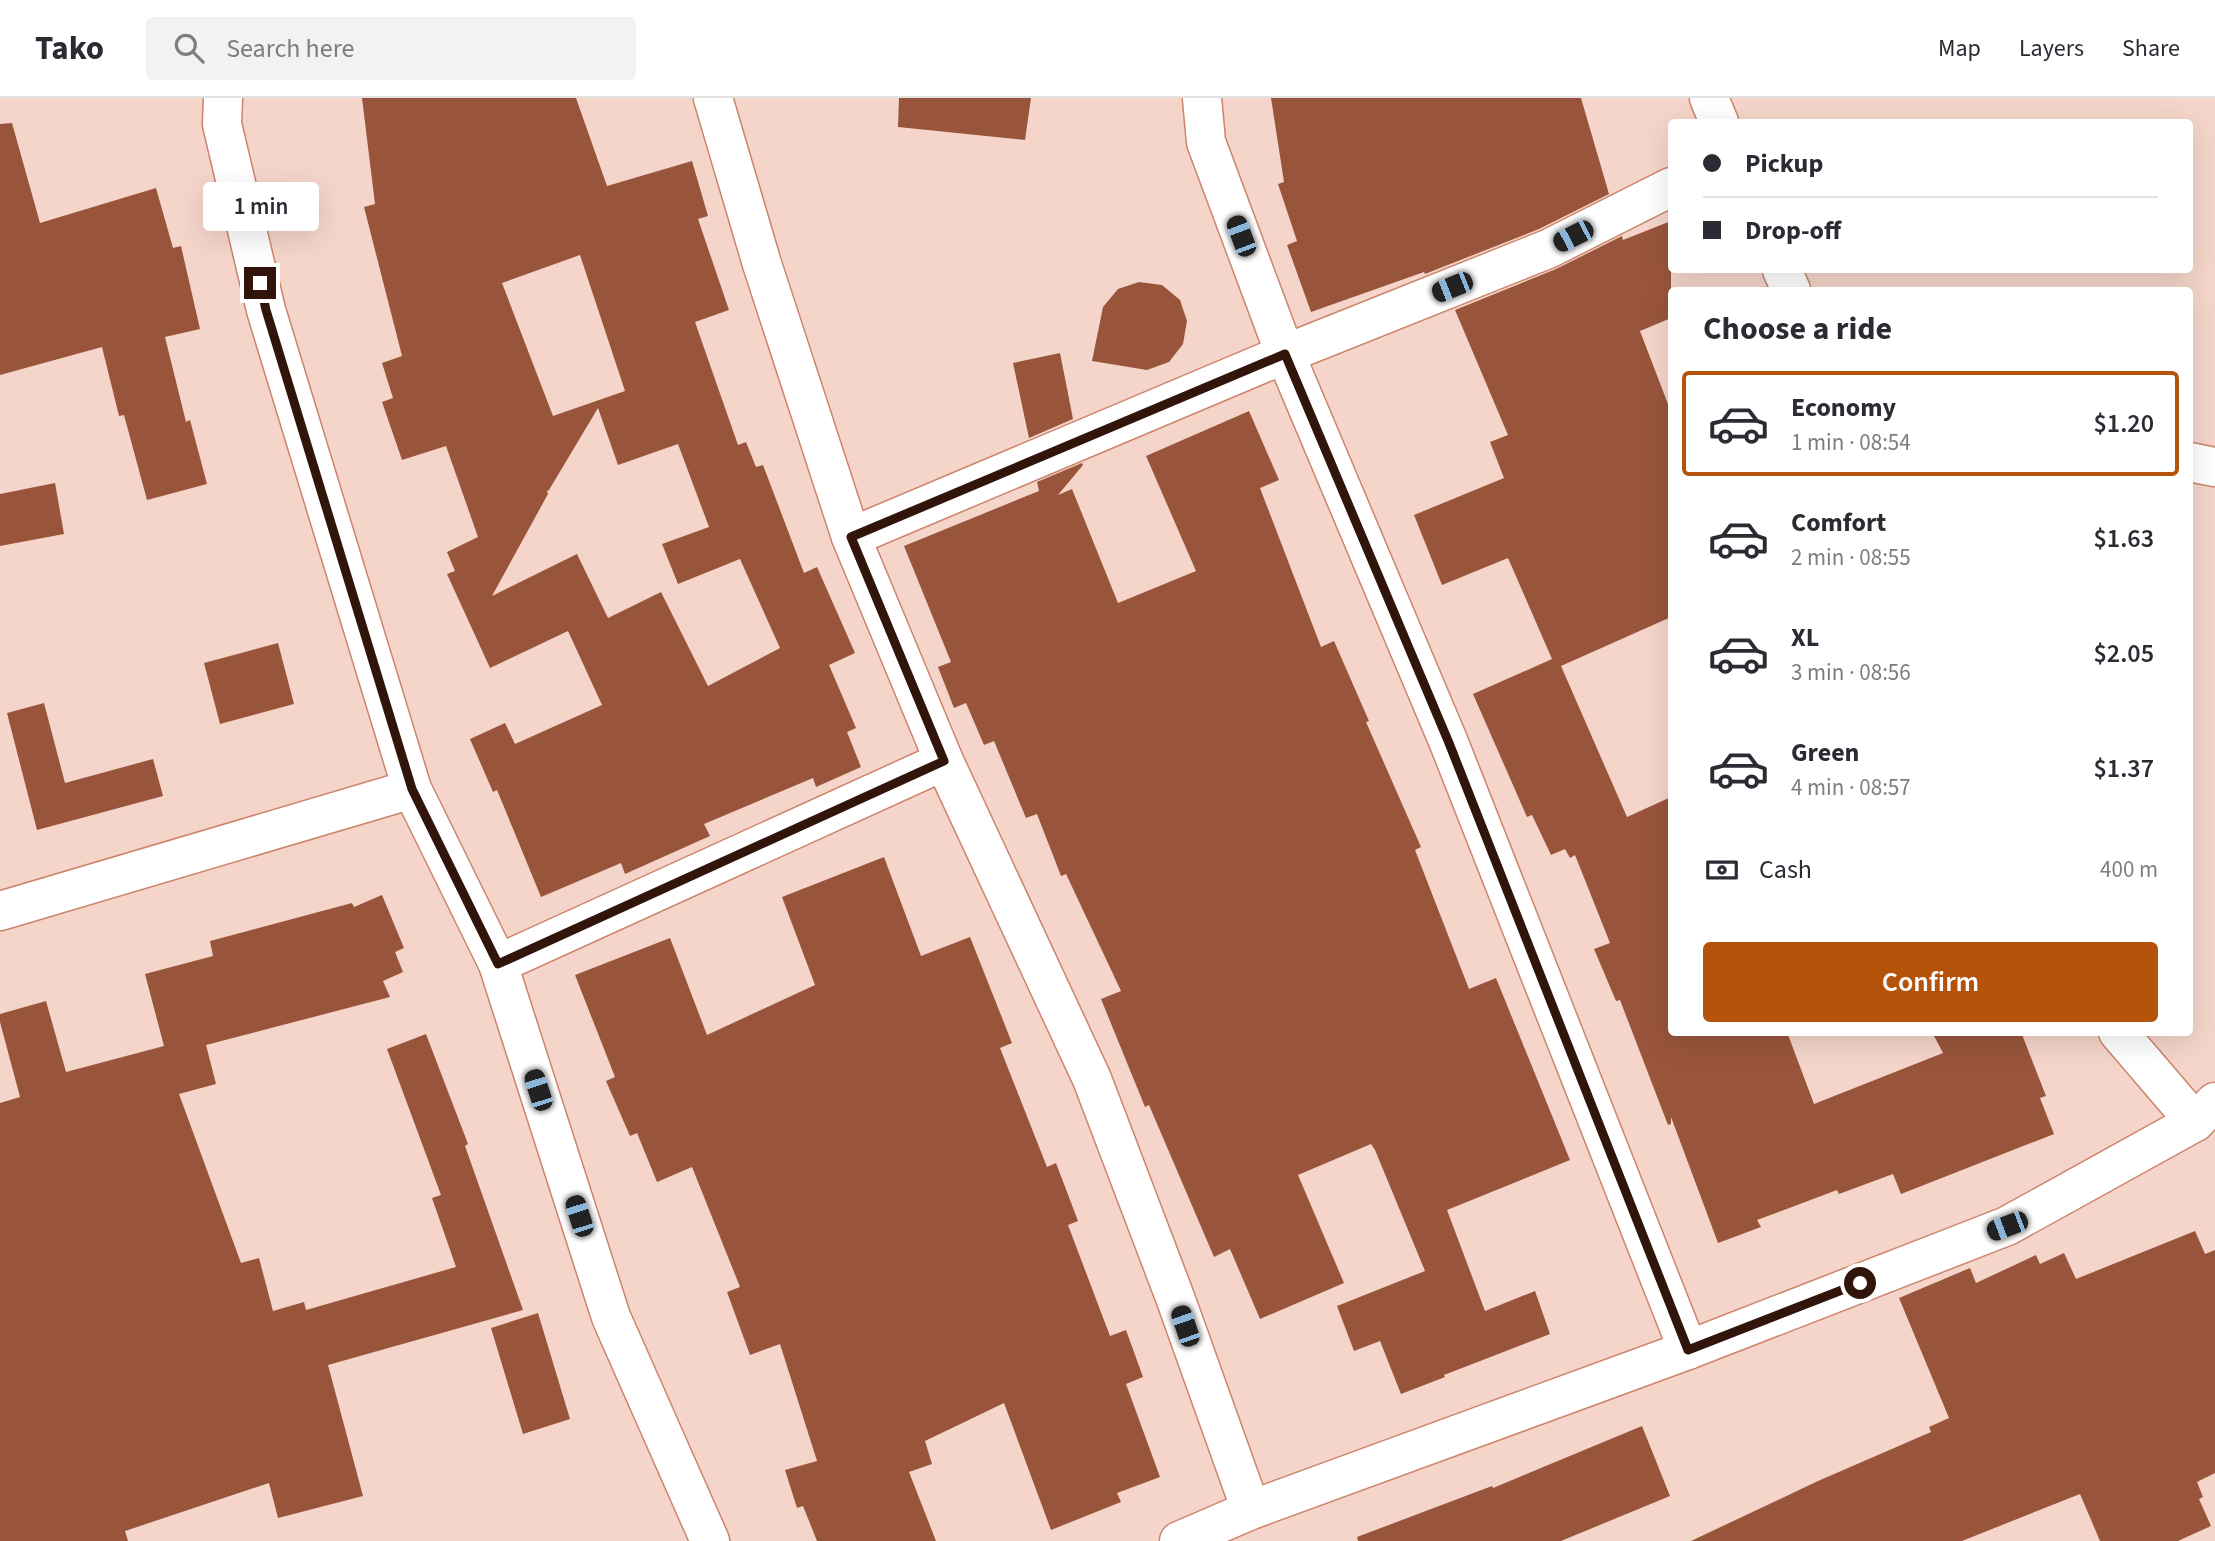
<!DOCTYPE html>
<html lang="en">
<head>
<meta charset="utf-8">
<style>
	:root { --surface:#fff; --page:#f2f2f3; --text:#2b2b33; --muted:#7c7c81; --line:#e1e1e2; --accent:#b45309 }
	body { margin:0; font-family:"Source Sans 3",sans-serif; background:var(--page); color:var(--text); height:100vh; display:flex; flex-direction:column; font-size:26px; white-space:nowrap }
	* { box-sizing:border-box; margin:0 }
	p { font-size:23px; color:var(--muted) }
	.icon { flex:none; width:38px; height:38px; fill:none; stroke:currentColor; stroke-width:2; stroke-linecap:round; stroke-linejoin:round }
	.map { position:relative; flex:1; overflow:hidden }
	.details { position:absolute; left:1668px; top:189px; width:525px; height:749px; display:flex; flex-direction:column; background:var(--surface); border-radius:7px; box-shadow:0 7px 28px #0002 }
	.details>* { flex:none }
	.hud { position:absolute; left:1668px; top:21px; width:525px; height:154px; border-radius:7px; box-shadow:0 7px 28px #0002; display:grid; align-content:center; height:154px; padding:0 35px; background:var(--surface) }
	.end { position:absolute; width:32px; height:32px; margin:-16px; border:9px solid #31150b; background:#fff; box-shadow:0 0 0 4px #fff }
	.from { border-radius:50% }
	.bubble { position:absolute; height:49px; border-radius:7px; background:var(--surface); box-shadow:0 7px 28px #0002; font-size:23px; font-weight:600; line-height:49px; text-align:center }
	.car { position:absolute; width:21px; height:42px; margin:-21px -10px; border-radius:9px; box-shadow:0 0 5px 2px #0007; background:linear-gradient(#222 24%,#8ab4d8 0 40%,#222 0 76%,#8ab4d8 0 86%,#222 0) }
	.hud b { display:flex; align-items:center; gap:24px; height:66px; font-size:26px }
	.hud b+b { border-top:2px solid var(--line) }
	.hud i { width:18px; height:18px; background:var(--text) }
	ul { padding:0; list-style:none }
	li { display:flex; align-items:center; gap:21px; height:105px; margin:0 14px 10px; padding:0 21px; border:4px solid transparent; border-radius:7px }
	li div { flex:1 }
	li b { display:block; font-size:26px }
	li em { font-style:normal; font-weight:600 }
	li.on { border-color:var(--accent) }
	li>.icon { width:63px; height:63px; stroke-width:1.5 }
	h2 { padding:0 35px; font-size:32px; line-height:84px }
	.pay { display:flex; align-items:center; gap:18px; height:77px; padding:0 35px; font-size:26px }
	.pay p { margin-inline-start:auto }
	.cta { display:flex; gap:14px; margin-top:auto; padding:14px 35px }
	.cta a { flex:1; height:80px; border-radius:7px; background:var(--accent); color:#fff; font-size:28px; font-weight:600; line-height:80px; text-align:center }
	header { display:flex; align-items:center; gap:42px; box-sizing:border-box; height:98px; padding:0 35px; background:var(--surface); border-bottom:2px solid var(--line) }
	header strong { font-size:33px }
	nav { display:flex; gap:38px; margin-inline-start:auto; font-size:24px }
	.search { width:490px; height:63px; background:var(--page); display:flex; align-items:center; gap:18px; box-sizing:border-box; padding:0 24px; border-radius:7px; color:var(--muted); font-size:26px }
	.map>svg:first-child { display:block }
</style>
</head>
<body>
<header>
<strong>Tako</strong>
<div class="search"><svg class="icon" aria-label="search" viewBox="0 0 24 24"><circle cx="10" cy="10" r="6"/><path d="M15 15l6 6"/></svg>Search here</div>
<nav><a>Map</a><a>Layers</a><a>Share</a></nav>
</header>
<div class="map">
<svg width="2215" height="1443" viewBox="0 0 2215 1443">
	<rect width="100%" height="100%" fill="#f5d5ca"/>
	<!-- building -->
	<g fill="#99553c" fill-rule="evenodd">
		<path d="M362,0H576L607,88L692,63L708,118L698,121L729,212L695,224L738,347L746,344L756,369L763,367L804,475L817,469L855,555L829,567L856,630L847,634L861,669L816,689L813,680L704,726L710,738L625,776L621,765L541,799L497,692L493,694L470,641L505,625L515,646L602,607L568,533L490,570L447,476L455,473L447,454L478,439L446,348L402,362L382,304L393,300L382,265L402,258L364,109L375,106ZM580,157L625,293L553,318L502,185ZM598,310L618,367L678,346L709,429L662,446L678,486L740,461L780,550L708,588L661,494L608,520L577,456L492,498L548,396L547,393L549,392Z"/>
		<path d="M899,0H1031L1025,42L898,29Z"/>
		<path d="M1271,0H1581L1609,96L1539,131L1425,176L1424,174L1311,214L1287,147L1297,143L1278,86L1284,84Z"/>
		<path d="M12,25L40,125L156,90L173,150L181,148L200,231L165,239L186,324L190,322L207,386L147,402L124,317L119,318L102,249L0,277V26Z"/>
		<path d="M1671,123V220L1640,233L1671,314V519L1561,568L1627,719L1671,699V934H1787L1814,1006L1943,955L1932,934H2021L2046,998L2040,1000L2054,1036L1901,1096L1893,1076L1839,1096L1837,1092L1757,1122L1761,1129L1718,1145L1671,1019V1026L1668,1027L1620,902L1616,903L1594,851L1610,845L1575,757L1570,760L1565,751L1551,757L1532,717L1527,719L1473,596L1552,561L1508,460L1442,487L1414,417L1504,380L1490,344L1508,337L1455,212L1556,171L1622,138L1623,142Z"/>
		<path d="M1139,184L1162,187L1180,202L1187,223L1183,246L1169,264L1147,272L1092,263L1103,209L1118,191Z"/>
		<path d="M1060,255L1073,321L1029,340L1013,265Z"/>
		<path d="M1249,313L1279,382L1260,390L1321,549L1334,543L1369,623L1366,624L1421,749L1415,752L1469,891L1496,880L1570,1062L1447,1112L1485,1213L1535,1193L1550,1236L1444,1277L1445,1279L1401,1296L1380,1243L1354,1253L1337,1208L1425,1173L1375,1052L1371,1046L1298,1077L1344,1185L1260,1221L1230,1151L1214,1159L1149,1007L1145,1009L1101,901L1121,893L1066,776L1061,778L1037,716L1026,720L994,643L984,647L966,605L954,610L938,569L951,564L904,448L1039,393L1037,384L1082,365L1083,367L1058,397L1072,391L1118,505L1196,473L1146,358Z"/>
		<path d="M55,385L64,436L0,448V396Z"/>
		<path d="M278,545L294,606L220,626L204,565Z"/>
		<path d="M44,605L65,685L153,661L163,698L37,732L7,615Z"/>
		<path d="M884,759L921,858L970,839L1012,945L1000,950L1047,1069L1056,1065L1078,1123L1068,1127L1110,1238L1126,1232L1143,1279L1126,1286L1160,1379L1117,1395L1121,1404L1051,1432L1004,1305L925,1343L932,1366L909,1374L936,1443H817L803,1408L797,1410L785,1372L817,1363L780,1246L750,1257L727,1194L740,1189L692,1069L657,1084L637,1035L630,1038L606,983L615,979L575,877L670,840L707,937L815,887L782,799Z"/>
		<path d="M382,797L404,850L395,854L403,874L383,883L390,899L206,947L216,986L179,996L241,1165L259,1160L273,1213L304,1204L306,1212L456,1169L432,1100L441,1097L387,951L426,936L468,1046L465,1048L523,1212L328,1267L363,1398L278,1420L269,1385L125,1433L128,1443H0V1005L20,999L0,924V916L46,903L66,974L164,948L145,876L213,858L210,843L352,805L354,809Z"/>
		<path d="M2195,1133L2205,1156L2215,1152V1375L2197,1384L2203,1399L2199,1401L2211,1428L2178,1443H2100L2080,1396L1962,1443H1691L1818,1383L1931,1334L1929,1329L1949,1320L1899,1200L1970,1170L1976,1185L2036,1157L2040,1166L2064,1155L2076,1181Z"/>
		<path d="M538,1215L570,1321L523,1336L491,1230Z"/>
		<path d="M1642,1328L1670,1398L1561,1443H1358L1357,1439L1492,1388L1493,1390Z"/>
	</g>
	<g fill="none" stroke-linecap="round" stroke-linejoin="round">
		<defs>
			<g id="minor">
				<path d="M223,0L222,26L266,212L412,691L498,866L611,1219L710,1443"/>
				<path d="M713,0L762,166L851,439L944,663L1092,981L1176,1202L1251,1412"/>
				<path d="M1202,0L1206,44L1285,256L1449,645L1688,1252"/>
				<path d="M1709,0L1719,24"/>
				<path d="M1782,172L1791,192"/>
				<path d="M2189,364L2215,369"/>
				<path d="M851,439L1285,256L1548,151L1671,89"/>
				<path d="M0,813L412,691"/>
				<path d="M498,866L944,663"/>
				<path d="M2118,934L2195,1024"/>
				<path d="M1179,1443L1251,1412L1688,1252L2007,1128L2195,1024L2215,1004"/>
			</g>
		</defs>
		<!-- minor casing -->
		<use href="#minor" stroke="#cd846a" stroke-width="41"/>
		<!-- minor -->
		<use href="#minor" stroke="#fff" stroke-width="38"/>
	</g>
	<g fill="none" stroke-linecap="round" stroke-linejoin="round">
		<!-- route -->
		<path stroke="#31150b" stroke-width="9" d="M260,185L266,212L412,691L498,866L944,663L851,439L1285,256L1449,645L1688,1252L1860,1185"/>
	</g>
</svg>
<i class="end from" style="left:1860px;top:1185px"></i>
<i class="end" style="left:260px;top:185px"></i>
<div class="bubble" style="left:203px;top:84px;width:116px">1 min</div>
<i class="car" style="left:1241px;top:138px;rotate:339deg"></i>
<i class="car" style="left:1573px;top:138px;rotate:243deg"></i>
<i class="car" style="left:1452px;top:189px;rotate:248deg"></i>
<i class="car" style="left:538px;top:992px;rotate:342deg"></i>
<i class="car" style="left:579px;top:1118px;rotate:342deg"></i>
<i class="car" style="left:2007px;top:1128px;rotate:249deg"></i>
<i class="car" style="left:1185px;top:1228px;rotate:341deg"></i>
<div class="hud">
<b><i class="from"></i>Pickup</b>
<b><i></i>Drop-off</b>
</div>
<section class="details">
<h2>Choose a ride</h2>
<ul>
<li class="on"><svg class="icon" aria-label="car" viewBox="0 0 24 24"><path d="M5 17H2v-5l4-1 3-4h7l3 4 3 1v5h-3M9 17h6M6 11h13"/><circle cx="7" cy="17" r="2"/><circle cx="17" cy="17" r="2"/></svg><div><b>Economy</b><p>1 min · 08:54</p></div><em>$1.20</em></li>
<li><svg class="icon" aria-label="car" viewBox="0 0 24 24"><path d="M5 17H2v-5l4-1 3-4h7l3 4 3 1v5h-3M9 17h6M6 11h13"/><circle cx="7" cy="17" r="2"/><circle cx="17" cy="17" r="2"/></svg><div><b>Comfort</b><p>2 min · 08:55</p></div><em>$1.63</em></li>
<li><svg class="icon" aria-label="car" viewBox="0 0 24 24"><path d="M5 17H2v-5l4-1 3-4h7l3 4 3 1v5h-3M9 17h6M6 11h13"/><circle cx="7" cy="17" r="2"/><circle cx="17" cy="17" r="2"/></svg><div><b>XL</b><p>3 min · 08:56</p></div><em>$2.05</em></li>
<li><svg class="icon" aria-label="car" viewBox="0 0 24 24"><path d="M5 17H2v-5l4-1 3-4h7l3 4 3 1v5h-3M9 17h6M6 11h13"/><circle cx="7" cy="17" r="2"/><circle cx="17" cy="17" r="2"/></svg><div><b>Green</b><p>4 min · 08:57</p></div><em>$1.37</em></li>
</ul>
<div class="pay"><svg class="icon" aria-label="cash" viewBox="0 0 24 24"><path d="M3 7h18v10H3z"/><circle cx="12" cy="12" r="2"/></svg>Cash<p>400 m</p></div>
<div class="cta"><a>Confirm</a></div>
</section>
</div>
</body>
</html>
